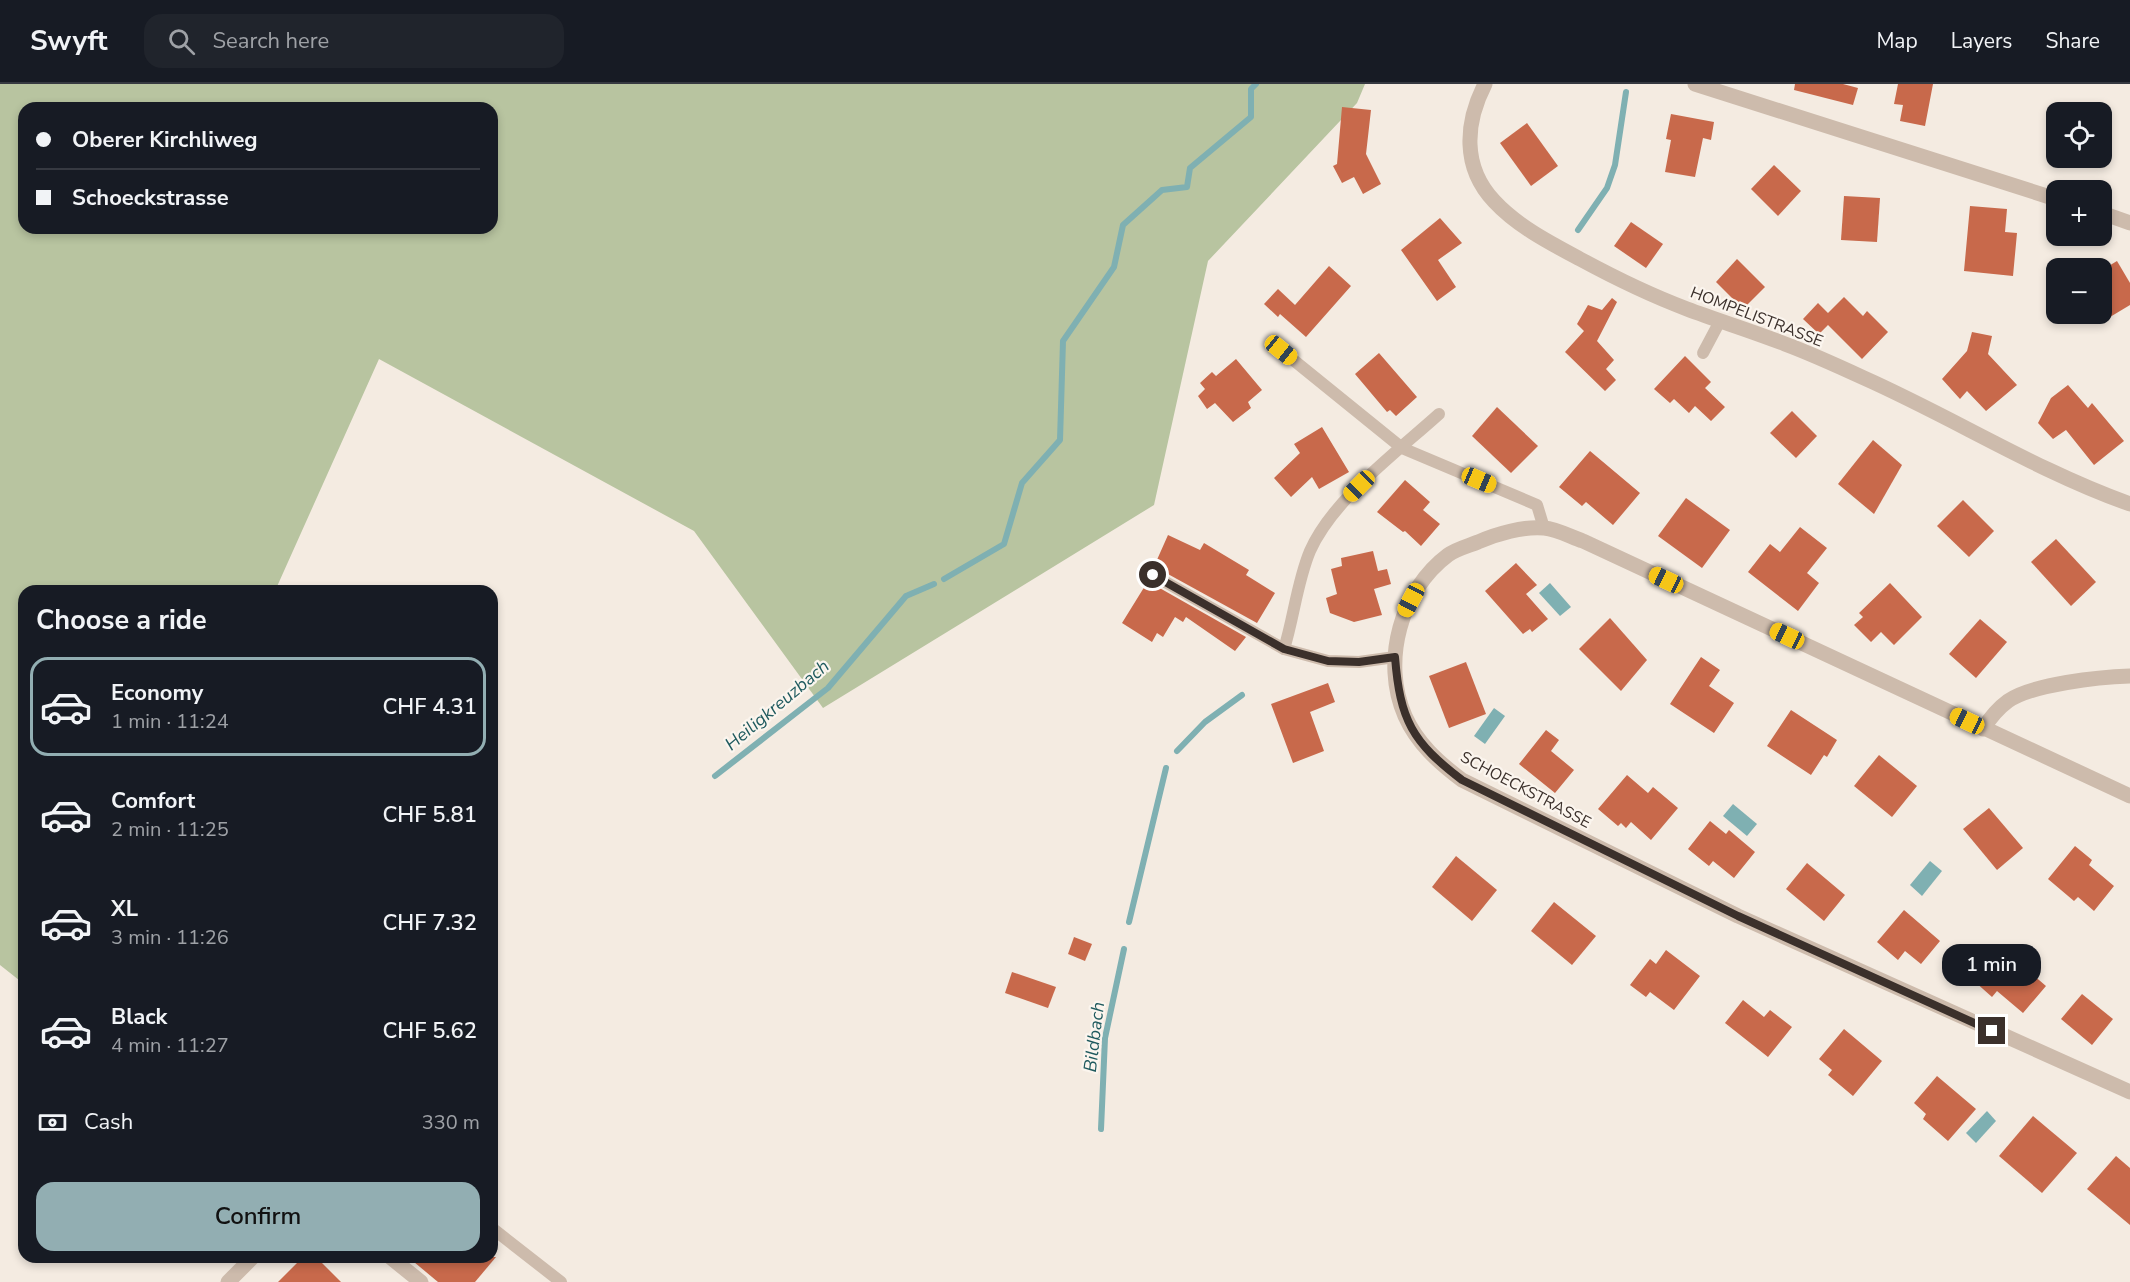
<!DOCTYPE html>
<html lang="en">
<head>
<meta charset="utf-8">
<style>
	:root { --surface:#171b24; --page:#20242c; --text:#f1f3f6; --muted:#9ea1a6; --line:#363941; --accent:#92aeb2 }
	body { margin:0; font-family:"Nunito Sans",sans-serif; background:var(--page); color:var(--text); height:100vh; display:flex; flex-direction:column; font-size:22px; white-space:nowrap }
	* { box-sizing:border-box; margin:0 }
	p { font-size:20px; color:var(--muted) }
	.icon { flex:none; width:33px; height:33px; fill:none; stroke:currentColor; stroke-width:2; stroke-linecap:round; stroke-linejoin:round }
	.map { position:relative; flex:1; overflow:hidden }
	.side { position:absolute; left:18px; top:501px; width:480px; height:678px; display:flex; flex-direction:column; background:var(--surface); border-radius:18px; box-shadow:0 3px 9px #0003 }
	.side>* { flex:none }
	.hud { position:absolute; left:18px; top:18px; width:480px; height:132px; border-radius:18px; box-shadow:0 3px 9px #0003; display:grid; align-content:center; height:132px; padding:0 18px; background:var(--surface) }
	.tools { position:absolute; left:2046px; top:18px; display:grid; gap:12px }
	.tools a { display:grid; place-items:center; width:66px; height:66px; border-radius:12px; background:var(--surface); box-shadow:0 3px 9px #0003; font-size:30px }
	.end { position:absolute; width:27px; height:27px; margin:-14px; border:8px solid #3b302b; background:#fff; box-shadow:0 0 0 3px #fff }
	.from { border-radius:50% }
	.bubble { position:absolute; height:42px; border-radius:18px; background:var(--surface); box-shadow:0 3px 9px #0003; font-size:20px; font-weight:600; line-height:42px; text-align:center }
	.car { position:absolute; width:18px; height:36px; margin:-18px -9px; border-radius:8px; box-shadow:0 0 4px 2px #0007; background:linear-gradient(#f5c518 24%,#345 0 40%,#f5c518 0 76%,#345 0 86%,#f5c518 0) }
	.hud b { display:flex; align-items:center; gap:21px; height:57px; font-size:22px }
	.hud b+b { border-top:2px solid var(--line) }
	.hud i { width:15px; height:15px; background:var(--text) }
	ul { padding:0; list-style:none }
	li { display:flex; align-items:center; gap:18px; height:99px; margin:0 12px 9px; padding:0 6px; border:3px solid transparent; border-radius:18px }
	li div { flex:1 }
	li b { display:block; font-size:22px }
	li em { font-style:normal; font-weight:600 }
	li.selected { border-color:var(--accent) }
	li>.icon { width:54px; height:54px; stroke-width:1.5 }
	h2 { padding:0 18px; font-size:27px; line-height:72px }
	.pay { display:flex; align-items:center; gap:15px; height:66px; padding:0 18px; font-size:22px }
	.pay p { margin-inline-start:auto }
	.primary-button { display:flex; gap:12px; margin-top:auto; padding:12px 18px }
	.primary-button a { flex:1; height:69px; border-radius:18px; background:var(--accent); color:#111; font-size:24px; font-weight:600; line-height:69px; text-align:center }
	header { display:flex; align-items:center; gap:36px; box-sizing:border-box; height:84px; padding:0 30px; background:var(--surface); border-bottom:2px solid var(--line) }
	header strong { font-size:28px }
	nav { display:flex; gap:33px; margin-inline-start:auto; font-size:21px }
	.search { width:420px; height:54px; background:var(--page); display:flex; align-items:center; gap:15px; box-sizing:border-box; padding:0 21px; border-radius:18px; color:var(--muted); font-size:22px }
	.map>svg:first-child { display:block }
</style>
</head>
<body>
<header>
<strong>Swyft</strong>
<div class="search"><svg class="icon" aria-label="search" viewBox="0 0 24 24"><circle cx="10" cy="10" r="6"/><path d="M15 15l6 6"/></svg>Search here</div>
<nav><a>Map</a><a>Layers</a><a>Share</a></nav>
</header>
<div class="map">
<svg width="2130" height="1198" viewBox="0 0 2130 1198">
	<rect width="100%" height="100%" fill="#f4ebe1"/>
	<!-- green -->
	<path fill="#b8c4a0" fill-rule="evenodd" d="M0,0H1365L1357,19L1208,177L1154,421L823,624L694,447L379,275L275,507H24V900L0,881ZM24,24H492V144H24Z"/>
	<!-- water -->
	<g fill="#7fb0b2">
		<path d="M1550,499L1571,523L1560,532L1539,509Z"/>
		<path d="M1494,624L1505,632L1485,660L1474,652Z"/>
		<path d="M1733,720L1757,740L1747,752L1723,732Z"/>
		<path d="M1930,777L1942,787L1922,812L1910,801Z"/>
		<path d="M1987,1027L1996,1037L1976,1059L1966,1049Z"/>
	</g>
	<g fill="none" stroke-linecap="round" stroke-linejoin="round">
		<!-- stream -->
		<g stroke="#7fb0b2" stroke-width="6">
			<path d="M1578,146L1607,104L1615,81L1626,8"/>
			<path d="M944,495L1004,460L1022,399L1060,356L1063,257L1114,183L1123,141L1162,106L1187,103L1190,84L1251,33V5L1256,0"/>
			<path d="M1177,667L1205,638L1242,611"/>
			<path d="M715,692L828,604L906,512L934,500"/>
			<path d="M1129,838L1166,684"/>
			<path d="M1101,1045L1105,954L1124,865"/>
		</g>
	</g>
	<!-- building -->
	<g fill="#c8694b">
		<path d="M1795,0H1843L1858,4L1853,21L1794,6Z"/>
		<path d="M1898,0H1933L1925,42L1900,37L1903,21L1894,20Z"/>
		<path d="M1342,23L1371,26L1366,70L1381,100L1363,110L1354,93L1342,99L1333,82L1337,80Z"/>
		<path d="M1671,30L1714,38L1711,56L1703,54L1695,93L1665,88L1671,56L1666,55Z"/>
		<path d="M1527,39L1558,82L1531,102L1500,59Z"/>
		<path d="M1774,81L1801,107L1778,132L1751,105Z"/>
		<path d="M1844,112L1880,114L1877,158L1841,156Z"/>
		<path d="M1970,122L2007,125L2005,148L2017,149L2013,192L1964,187Z"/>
		<path d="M1440,134L1462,159L1438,176L1456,203L1437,217L1401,166Z"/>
		<path d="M1631,138L1663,160L1646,184L1614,162Z"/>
		<path d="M1737,175L1765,203L1743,225L1716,198Z"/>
		<path d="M2117,177L2130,199V221L2110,233L2102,220V186Z"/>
		<path d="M1329,182L1351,202L1306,253L1280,230L1278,233L1264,220L1278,205L1295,221Z"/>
		<path d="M1844,213L1863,232L1867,227L1888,248L1862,275L1828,241L1819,250L1803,235L1818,219L1828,229Z"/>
		<path d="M1612,214L1617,218L1597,257L1614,276L1606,285L1616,296L1605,307L1565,268L1584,247L1577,240L1588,221L1602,226Z"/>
		<path d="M1972,248L1992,252L1988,270L2017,301L1986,327L1967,307L1960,315L1942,295L1967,267Z"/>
		<path d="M1379,269L1417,313L1396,332L1390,326L1387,328L1355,290Z"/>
		<path d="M1685,272L1711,298L1705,304L1725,323L1711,337L1695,322L1689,329L1674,315L1670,319L1654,305Z"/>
		<path d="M1236,275L1262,306L1248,318L1251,324L1233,338L1215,319L1207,325L1198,312L1205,305L1200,299L1212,288L1216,292Z"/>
		<path d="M2068,301L2088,324L2092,319L2124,357L2094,381L2066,346L2053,355L2038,339L2051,314Z"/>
		<path d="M1497,323L1538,362L1511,389L1472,352Z"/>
		<path d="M1792,327L1817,352L1796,374L1770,349Z"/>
		<path d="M1322,343L1349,388L1319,405L1312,393L1291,413L1274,394L1300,369L1294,360Z"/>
		<path d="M1873,356L1902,381L1874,430L1838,400Z"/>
		<path d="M1590,367L1640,409L1613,441L1586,418L1582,422L1559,403Z"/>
		<path d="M1405,396L1430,418L1423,426L1440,440L1421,462L1405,447L1403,448L1377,428Z"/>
		<path d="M1686,414L1730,446L1702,484L1658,452Z"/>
		<path d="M1963,416L1994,447L1969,473L1937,442Z"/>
		<path d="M1800,443L1827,464L1807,489L1819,499L1798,527L1748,488L1770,460L1780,468Z"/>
		<path d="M1168,451L1200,466L1204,459L1249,486L1246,491L1275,509L1257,539L1157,484L1159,480L1156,478Z"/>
		<path d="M2056,455L2096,498L2071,522L2031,478Z"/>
		<path d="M1373,467L1378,487L1387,485L1391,500L1374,505L1382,531L1354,538L1330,529L1326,514L1337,510L1331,485L1342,482L1341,474Z"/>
		<path d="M1516,479L1537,501L1526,510L1548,535L1532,548L1530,545L1523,550L1485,507Z"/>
		<path d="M1148,497L1149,498L1246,553L1235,567L1186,533L1183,538L1175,533L1163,553L1157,549L1152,558L1122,539Z"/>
		<path d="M1890,499L1922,533L1894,561L1881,548L1871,558L1854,541L1863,533L1859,529Z"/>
		<path d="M1610,534L1647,576L1621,607L1579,565Z"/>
		<path d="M1980,535L2007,558L1976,594L1949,570Z"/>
		<path d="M1701,573L1720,586L1709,602L1734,619L1714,649L1670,620Z"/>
		<path d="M1466,578L1486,630L1449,644L1429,592Z"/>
		<path d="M1328,599L1335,618L1310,628L1324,667L1293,679L1271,620Z"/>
		<path d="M1791,626L1837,656L1827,673L1824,671L1811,691L1767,662Z"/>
		<path d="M1546,646L1559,656L1551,667L1574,686L1555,709L1519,680Z"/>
		<path d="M1879,671L1917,702L1892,733L1854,702Z"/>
		<path d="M1627,691L1648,709L1653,703L1678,724L1651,756L1631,738L1626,744L1621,739L1618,742L1598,725Z"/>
		<path d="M1989,724L2023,764L1997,786L1963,745Z"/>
		<path d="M1710,737L1726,750L1729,746L1755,768L1734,794L1713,777L1709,782L1688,765Z"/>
		<path d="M2075,762L2092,776L2089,781L2114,802L2094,827L2078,813L2074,817L2048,795Z"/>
		<path d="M1456,772L1497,806L1472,837L1432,803Z"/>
		<path d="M1807,779L1845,811L1824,837L1786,805Z"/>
		<path d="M1554,818L1596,852L1572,881L1531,847Z"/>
		<path d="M1904,826L1940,857L1921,880L1905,867L1898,876L1877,858Z"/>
		<path d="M1074,853L1092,860L1085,877L1068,870Z"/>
		<path d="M2002,864L2046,902L2023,929L1997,907L1992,913L1974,897Z"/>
		<path d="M1666,866L1700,892L1674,926L1650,908L1646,913L1630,901L1650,875L1656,880Z"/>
		<path d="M1012,888L1056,903L1048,924L1005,909Z"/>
		<path d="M2082,910L2113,935L2092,961L2061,935Z"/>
		<path d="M1743,916L1764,933L1770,926L1792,943L1768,973L1725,939Z"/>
		<path d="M1844,945L1882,977L1853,1012L1828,991L1832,986L1819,975Z"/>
		<path d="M1937,992L1976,1025L1948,1057L1923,1035L1926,1030L1914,1019Z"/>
		<path d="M2033,1032L2077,1069L2042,1109L1999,1072Z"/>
		<path d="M2116,1072L2130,1084V1141L2087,1105Z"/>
		<path d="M303,1173H316L341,1198H278Z"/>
		<path d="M408,1173H496L475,1198H438Z"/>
	</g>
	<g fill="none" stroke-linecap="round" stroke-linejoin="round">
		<!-- service -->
		<g stroke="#cdbbac" stroke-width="12">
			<path d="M1281,266L1402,364L1537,421L1544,444"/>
			<path d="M1703,269L1720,237"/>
			<path d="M1153,491L1284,565L1328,577L1359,578L1395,573"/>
			<path d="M1284,565C1294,533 1297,498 1310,467C1333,415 1397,368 1439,330"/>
			<path d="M492,1144L561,1198"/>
		</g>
		<!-- minor -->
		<g stroke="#cdbbac" stroke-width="15">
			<path d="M1485,0C1465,39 1462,83 1494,117C1517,142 1550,159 1580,175C1615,194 1650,211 1687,225C1719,237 1752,247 1785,260C1812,270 1838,282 1864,294C1954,334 2037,387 2130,420"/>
			<path d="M1695,0L2056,115"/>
			<path d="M2102,129L2130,139"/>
			<path d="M1983,645C1990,634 1997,625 2008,617C2032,600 2100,593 2130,592"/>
			<path d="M2130,712L1583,457C1571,453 1557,445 1544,444C1524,442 1496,450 1478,458C1468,462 1456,465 1448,471C1401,506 1381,577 1405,632C1417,659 1438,678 1462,696L1738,832L2130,1008"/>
			<path d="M390,1173L421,1198"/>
			<path d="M228,1198L253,1173"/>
		</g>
	</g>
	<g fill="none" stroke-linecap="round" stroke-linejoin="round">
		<!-- route -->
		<path stroke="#3b302b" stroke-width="8" d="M1153,491L1284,565L1328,577L1359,578L1395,573C1400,636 1412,658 1462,696L1738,832L1992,947"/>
	</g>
	<g text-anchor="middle" stroke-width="4.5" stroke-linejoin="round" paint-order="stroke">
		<!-- street labels -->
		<g font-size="16" fill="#3b302b" stroke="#fbf5ee">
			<text transform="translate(1757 232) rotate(21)" y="6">HOMPELISTRASSE</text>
			<text transform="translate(1526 705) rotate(28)" y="6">SCHOECKSTRASSE</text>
		</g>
		<!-- water labels -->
		<g font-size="18" font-style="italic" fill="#1f5a5e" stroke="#fbf5ee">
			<text transform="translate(777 621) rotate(-40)" y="6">Heiligkreuzbach</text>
			<text transform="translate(1094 953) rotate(-83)" y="6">Bildbach</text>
		</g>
	</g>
</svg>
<div class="tools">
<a><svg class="icon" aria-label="locate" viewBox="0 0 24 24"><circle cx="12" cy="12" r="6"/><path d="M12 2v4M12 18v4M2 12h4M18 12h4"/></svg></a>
<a>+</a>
<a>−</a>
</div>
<i class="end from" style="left:1153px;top:491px"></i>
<i class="end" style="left:1992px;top:947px"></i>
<div class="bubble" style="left:1942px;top:860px;width:99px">1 min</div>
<i class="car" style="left:1281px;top:266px;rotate:129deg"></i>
<i class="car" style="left:1479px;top:396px;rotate:113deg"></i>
<i class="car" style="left:1359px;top:402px;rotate:225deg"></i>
<i class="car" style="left:1666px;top:496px;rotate:295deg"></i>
<i class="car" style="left:1411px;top:516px;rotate:208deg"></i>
<i class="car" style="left:1787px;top:552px;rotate:295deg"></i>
<i class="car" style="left:1967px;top:637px;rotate:295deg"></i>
<div class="hud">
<b><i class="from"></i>Oberer Kirchliweg</b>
<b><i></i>Schoeckstrasse</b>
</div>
<section class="side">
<h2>Choose a ride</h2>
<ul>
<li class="selected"><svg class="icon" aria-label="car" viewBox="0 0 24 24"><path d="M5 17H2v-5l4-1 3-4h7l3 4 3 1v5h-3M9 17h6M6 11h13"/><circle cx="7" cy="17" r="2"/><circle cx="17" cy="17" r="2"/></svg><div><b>Economy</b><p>1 min · 11:24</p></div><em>CHF 4.31</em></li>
<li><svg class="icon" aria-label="car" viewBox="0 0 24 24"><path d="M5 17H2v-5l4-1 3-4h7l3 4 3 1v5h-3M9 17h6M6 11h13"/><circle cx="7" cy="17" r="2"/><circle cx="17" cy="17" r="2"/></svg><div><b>Comfort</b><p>2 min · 11:25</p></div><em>CHF 5.81</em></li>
<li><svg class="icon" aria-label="car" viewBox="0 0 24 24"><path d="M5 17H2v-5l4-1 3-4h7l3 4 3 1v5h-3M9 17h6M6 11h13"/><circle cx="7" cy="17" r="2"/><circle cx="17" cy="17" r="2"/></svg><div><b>XL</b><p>3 min · 11:26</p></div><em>CHF 7.32</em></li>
<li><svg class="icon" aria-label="car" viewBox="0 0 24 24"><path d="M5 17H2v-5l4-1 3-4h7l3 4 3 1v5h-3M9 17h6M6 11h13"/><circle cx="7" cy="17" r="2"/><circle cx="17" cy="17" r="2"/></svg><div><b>Black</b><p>4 min · 11:27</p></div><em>CHF 5.62</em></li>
</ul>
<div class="pay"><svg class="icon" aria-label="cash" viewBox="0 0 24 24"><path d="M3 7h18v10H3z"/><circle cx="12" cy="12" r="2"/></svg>Cash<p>330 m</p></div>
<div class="primary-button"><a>Confirm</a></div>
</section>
</div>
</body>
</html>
